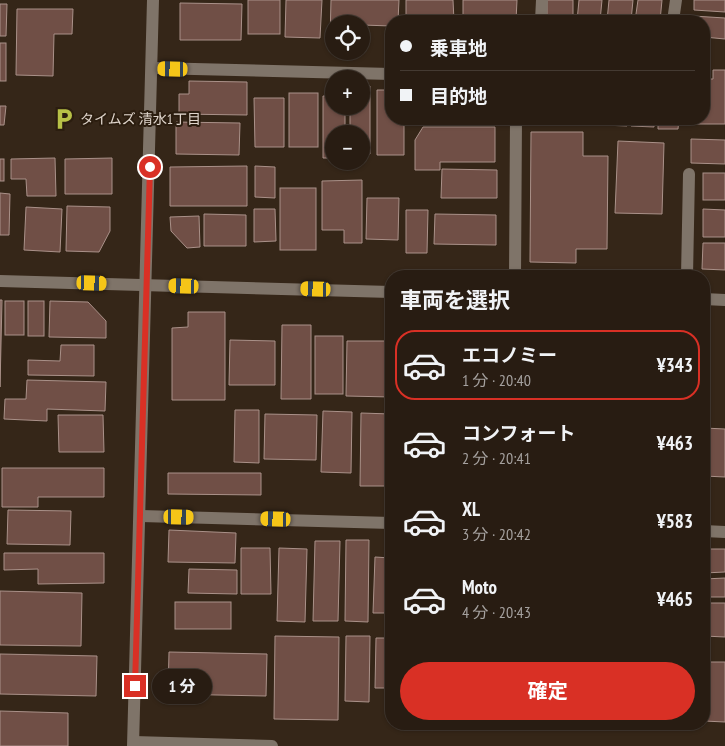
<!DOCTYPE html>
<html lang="ja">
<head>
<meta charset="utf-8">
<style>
	:root { --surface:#281c12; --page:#30251b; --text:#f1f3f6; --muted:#a5a19f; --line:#443a32; --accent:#d93025 }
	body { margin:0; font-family:"PT Sans Narrow","Noto Sans JP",sans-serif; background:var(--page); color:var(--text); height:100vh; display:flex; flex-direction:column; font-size:19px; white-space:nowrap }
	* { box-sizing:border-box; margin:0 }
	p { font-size:16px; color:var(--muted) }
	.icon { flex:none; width:28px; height:28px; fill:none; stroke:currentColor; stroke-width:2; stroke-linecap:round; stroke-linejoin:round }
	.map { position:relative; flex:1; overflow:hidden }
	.sheet { position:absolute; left:385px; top:270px; width:325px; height:460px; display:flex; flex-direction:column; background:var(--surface); border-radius:20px; box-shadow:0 1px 4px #0004,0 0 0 1px var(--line) }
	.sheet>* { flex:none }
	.guide { position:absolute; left:385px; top:15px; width:325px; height:110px; border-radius:20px; box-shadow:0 1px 4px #0004,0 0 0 1px var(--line); display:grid; align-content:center; height:110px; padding:0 15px; background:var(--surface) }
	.buttons { position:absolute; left:325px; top:15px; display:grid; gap:10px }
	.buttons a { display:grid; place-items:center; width:45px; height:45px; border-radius:50%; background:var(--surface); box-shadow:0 1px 4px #0004,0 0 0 1px var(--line); font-size:25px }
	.end { position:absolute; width:22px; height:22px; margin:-11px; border:6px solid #d93025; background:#fff; box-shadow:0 0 0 2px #fff }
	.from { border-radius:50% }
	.bubble { position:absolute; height:35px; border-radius:18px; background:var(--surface); box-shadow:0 1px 4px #0004,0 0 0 1px var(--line); font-size:16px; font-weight:700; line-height:35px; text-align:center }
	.car { position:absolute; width:15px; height:30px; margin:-15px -8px; border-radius:6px; box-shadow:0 0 4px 1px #0007; background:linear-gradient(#f5c518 24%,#345 0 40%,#f5c518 0 76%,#345 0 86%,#f5c518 0) }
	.guide b { display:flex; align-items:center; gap:18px; height:48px; font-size:19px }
	.guide b+b { border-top:1px solid var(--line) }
	.guide i { width:12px; height:12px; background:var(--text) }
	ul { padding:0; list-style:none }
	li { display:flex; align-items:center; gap:15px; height:70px; margin:0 10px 8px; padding:0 5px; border:2px solid transparent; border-radius:20px }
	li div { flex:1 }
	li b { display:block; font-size:19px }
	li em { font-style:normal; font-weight:700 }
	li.current { border-color:var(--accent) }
	li>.icon { width:45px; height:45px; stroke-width:1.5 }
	h2 { padding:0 15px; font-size:22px; line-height:60px }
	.cta { display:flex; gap:10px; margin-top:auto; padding:10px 15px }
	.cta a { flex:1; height:58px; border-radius:30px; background:var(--accent); color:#fff; font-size:20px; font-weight:700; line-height:58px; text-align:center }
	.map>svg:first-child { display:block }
</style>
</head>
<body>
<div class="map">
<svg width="725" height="746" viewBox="0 0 725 746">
	<rect width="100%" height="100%" fill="#352618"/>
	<!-- building -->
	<g fill="#704f46" stroke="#aa9189">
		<rect x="248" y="0" width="32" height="34"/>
		<path d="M286,0H322L320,38L285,37Z"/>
		<path d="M331,0H399L398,21H391V26L334,24V40H330Z"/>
		<path d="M406,0H453L454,21H406Z"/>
		<path d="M463,0H517L516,21H463Z"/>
		<rect x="547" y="0" width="26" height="21"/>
		<path d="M579,0H602L600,21H577Z"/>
		<path d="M609,0H633L631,21H607Z"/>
		<path d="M638,0H662L660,21H635Z"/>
		<path d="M694,0H725V12L694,10Z"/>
		<path d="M180,3L242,4L241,40H180Z"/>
		<path d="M0,4H7L6,36H0Z"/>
		<path d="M17,9H73L72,34H54L53,76L16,75Z"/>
		<path d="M693,16L725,18V39L704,37V21H693Z"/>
		<rect x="0" y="43" width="6" height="38"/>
		<path d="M713,70H725V124H693V119H704V79H713Z"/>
		<path d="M189,81L247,82V115L179,114V94H189Z"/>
		<path d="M361,86H370V154H361V134H350V106H361Z"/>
		<path d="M377,90H391V119H404V155H377Z"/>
		<rect x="289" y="93" width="29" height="54"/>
		<path d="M323,96H334V106H345V134H334V158H323Z"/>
		<path d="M254,98H284V147H255Z"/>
		<path d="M0,106H6L4,125H0Z"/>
		<path d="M604,119H627V126L603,125Z"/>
		<path d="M631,119H654V127L631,126Z"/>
		<path d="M658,119H679L678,129H658Z"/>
		<path d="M176,122L240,123L239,155L176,154Z"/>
		<path d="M423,127H495V162H440V170H415V140Z"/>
		<path d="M531,132H583V156H608L607,249H576V263L530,262Z"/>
		<path d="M691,139L725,140V164L691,163Z"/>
		<path d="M618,141L664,143L662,214L615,213Z"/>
		<path d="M55,158L56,196H27L26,179H11V159Z"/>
		<path d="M112,158V194H65V159Z"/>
		<rect x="0" y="159" width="4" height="22"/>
		<path d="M247,166V206H170V167Z"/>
		<path d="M255,166L275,167V198L255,197Z"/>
		<path d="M442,169L497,170V198H441Z"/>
		<rect x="703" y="173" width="22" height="27"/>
		<path d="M362,180V243H344V230H322V181Z"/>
		<rect x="280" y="188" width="36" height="62"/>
		<path d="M0,193L10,194L9,235H0Z"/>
		<path d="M367,198H399L398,240L366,239Z"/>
		<path d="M67,206L110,207V231L99,252L66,251Z"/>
		<path d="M26,207L62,209L60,252L24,250Z"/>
		<path d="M254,209H275L276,241L254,242Z"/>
		<path d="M703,209L725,210V237H703Z"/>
		<path d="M406,210H428L427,253H406Z"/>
		<path d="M204,214L246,215V246H204Z"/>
		<path d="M435,214L496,215V245L434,244Z"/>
		<path d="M199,216L200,247L187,248L171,231L170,217Z"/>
		<path d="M703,243H725V270L702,269Z"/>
		<path d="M0,300H2L0,387Z"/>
		<rect x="5" y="301" width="19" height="34"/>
		<rect x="28" y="301" width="16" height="35"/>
		<path d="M50,301L88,302L106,321V338L49,337Z"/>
		<path d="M188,312H225V400H172V328L188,327Z"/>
		<path d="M282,325H311V399H281Z"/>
		<rect x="315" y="336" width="28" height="58"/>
		<path d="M230,340L275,341V385H229Z"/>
		<path d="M347,341H391V397L346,396Z"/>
		<path d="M61,345H94V376L28,375V360L60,361Z"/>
		<path d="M27,380L106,382L105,411L47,409V421L4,419L5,399H26Z"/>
		<path d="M235,410H259V463L234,462Z"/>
		<path d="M323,411L352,412L351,473L321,472Z"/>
		<path d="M361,413L391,414V486H360Z"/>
		<path d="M265,414L317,415L316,460L264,459Z"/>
		<path d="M58,415H103L104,452H59Z"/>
		<path d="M704,428L725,429V477L704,476Z"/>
		<path d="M2,468H104V497H38V507H2Z"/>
		<path d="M168,473H261V495L168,494Z"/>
		<path d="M8,510L71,511L70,545L7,544Z"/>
		<path d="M169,530L236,533L235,563L168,562Z"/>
		<path d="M346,540H369L368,622L345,621Z"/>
		<path d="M315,541H340L338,621H313Z"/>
		<path d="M241,548H270L271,594H241Z"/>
		<path d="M279,548L307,549L305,622L277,621Z"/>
		<path d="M704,549H725V572L704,573Z"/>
		<path d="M4,553H104V583L38,584V569L4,570Z"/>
		<path d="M375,557L391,558L390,613H373Z"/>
		<path d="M189,569L237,570V594L188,593Z"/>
		<path d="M725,578V597H704V579Z"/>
		<path d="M0,591L82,593L81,646L0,645Z"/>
		<rect x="175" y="602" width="56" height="27"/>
		<path d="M704,603H725V637L704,636Z"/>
		<path d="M275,636L339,637L338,720L274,719Z"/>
		<path d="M346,636H370L369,702L345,701Z"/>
		<path d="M376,638H391V688H375Z"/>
		<path d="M169,652L267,654L266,696L168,694Z"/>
		<path d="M0,654L97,656L96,696L0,694Z"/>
		<path d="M704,662H725V722L704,721Z"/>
		<path d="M0,711L68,713V746H0Z"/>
	</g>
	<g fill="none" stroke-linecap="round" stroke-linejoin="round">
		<!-- minor -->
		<g stroke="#7f7469" stroke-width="12">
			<path d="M541,21L542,0"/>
			<path d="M673,21L676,0"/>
			<path d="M153,68L391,74"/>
			<path d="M515,276L516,119"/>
			<path d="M687,276L689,174"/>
			<path d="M0,281L391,292"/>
			<path d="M704,299L725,300"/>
			<path d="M141,516L391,523"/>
			<path d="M704,531L725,532"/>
			<path d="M134,742L272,746"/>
			<path d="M133,746L153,0"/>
		</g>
	</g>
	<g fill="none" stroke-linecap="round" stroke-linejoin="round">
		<!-- route -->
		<path stroke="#d93025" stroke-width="6" d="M135,686L150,167"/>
	</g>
	<!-- icons -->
	<defs>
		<symbol id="parking-bare" viewBox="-9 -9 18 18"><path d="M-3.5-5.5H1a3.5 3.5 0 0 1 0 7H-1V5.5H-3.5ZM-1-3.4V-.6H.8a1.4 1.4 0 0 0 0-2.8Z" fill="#b8c147" stroke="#2b1d0f" stroke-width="2.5" paint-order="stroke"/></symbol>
	</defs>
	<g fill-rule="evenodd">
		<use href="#parking-bare" x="48" y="103" width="32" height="32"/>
	</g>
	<g text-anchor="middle" stroke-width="4" stroke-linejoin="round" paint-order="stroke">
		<!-- poi labels -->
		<g font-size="14" fill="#e0d6cd" stroke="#2b1d0f" text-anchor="start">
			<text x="80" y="124">タイムズ 清水1丁目</text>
		</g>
	</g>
</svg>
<div class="buttons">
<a><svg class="icon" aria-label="locate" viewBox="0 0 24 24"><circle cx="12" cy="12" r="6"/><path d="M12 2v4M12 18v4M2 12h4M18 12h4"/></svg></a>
<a>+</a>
<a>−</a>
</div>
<i class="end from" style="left:150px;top:167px"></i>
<i class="end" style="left:135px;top:686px"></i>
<div class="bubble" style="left:152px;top:669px;width:60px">1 分</div>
<i class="car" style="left:173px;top:69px;rotate:271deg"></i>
<i class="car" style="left:92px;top:283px;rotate:92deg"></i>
<i class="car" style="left:184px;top:286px;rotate:272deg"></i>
<i class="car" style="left:316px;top:289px;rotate:272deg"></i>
<i class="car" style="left:179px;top:517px;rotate:91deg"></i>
<i class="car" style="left:276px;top:519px;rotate:272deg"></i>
<div class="guide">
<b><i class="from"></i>乗車地</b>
<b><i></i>目的地</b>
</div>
<section class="sheet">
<h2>車両を選択</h2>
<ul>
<li class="current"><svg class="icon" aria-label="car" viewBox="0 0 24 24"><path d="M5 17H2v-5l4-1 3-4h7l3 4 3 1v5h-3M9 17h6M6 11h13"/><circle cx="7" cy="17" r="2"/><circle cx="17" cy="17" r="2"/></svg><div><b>エコノミー</b><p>1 分 · 20:40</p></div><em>¥343</em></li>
<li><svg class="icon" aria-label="car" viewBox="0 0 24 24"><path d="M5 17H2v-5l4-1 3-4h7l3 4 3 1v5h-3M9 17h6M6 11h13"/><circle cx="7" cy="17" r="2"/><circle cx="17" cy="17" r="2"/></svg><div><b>コンフォート</b><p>2 分 · 20:41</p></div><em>¥463</em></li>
<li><svg class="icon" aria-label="car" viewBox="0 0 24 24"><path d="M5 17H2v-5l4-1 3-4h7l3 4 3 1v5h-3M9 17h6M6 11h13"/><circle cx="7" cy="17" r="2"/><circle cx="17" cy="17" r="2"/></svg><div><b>XL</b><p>3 分 · 20:42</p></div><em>¥583</em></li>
<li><svg class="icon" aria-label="car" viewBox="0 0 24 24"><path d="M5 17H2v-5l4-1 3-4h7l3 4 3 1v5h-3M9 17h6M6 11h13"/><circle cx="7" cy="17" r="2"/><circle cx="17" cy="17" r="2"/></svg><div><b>Moto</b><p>4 分 · 20:43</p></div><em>¥465</em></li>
</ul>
<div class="cta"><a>確定</a></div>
</section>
</div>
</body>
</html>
